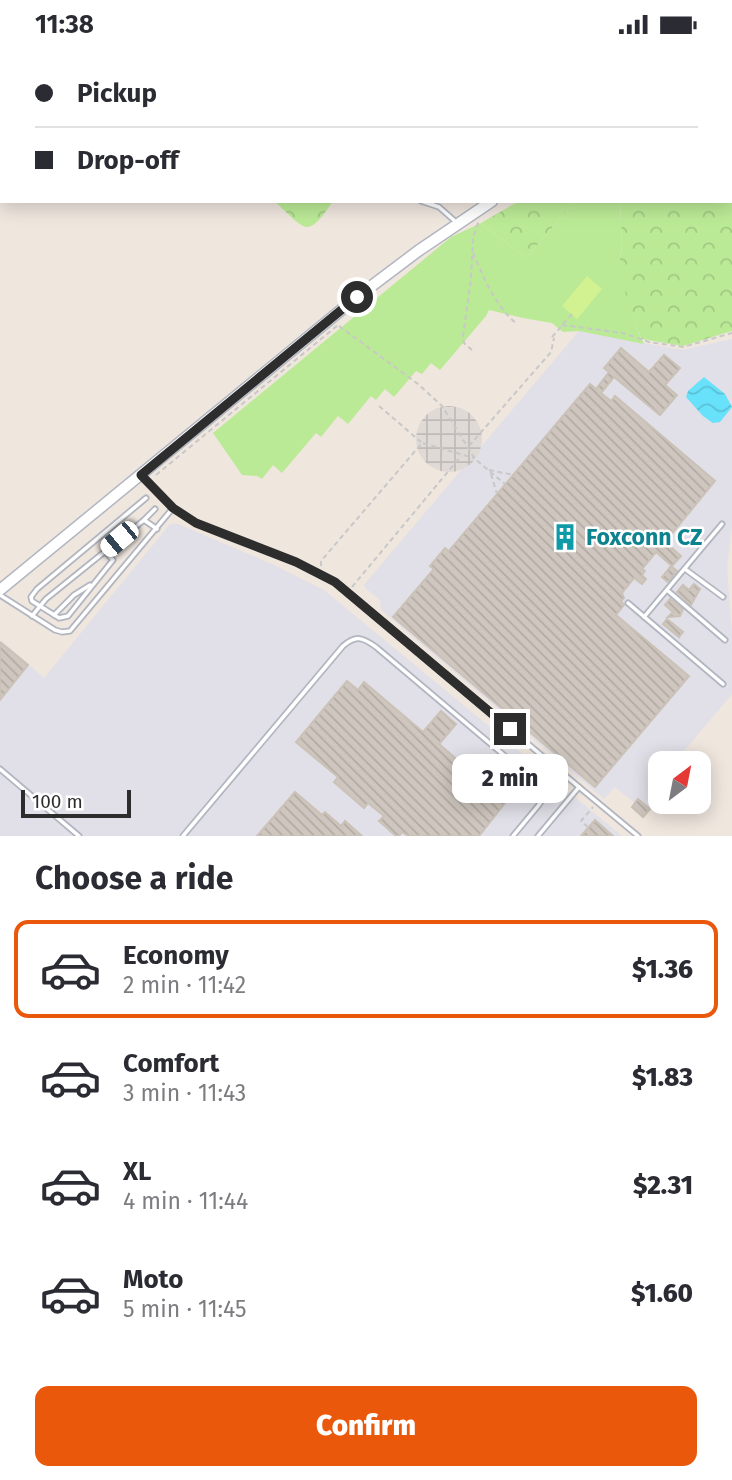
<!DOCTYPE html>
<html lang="en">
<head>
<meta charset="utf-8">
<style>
	:root { --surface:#fff; --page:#f7f7f7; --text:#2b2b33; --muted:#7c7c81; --line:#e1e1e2; --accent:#ea580c }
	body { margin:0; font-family:"Fira Sans",sans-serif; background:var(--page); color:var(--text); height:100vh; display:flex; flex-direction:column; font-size:26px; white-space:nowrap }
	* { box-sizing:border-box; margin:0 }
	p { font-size:23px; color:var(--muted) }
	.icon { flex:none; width:38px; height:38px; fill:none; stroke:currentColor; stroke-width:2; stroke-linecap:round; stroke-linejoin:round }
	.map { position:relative; height:787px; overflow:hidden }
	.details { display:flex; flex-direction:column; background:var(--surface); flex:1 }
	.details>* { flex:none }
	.guide { position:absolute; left:0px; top:0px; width:733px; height:154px; box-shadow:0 4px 18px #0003; display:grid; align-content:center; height:154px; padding:0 35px; background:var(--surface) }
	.needle { width:46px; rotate:32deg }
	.controls { position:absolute; left:648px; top:702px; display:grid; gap:14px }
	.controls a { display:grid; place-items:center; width:63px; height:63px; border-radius:14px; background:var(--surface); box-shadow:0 4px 18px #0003; font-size:35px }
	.scale { position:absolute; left:21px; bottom:18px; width:110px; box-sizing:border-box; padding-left:7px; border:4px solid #2d2d2d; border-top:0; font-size:19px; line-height:24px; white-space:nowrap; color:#2d2d2d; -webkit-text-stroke:5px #fff; paint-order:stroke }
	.end { position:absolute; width:32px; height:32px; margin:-16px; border:9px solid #2d2d2d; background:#fff; box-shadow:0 0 0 4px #fff }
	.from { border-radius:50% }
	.bubble { position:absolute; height:49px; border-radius:14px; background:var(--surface); box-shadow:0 4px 18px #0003; font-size:23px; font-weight:800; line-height:49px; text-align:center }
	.car { position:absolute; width:21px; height:42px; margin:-21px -10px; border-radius:9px; box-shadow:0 0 5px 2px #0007; background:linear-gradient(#fff 24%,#345 0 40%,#fff 0 76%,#345 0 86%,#fff 0) }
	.guide b { display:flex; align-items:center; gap:24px; height:66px; font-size:26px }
	.guide b+b { border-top:2px solid var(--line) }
	.guide i { width:18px; height:18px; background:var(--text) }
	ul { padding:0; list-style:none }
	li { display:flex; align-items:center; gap:21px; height:98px; margin:0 14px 10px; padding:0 21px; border:4px solid transparent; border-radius:14px }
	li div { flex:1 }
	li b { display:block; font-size:26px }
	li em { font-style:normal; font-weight:800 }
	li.selected { border-color:var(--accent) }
	li>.icon { width:63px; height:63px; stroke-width:1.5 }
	h2 { padding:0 35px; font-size:32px; line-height:84px }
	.primary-button { display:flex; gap:14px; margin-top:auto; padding:14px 35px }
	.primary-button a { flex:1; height:80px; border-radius:14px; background:var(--accent); color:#fff; font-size:28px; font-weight:800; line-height:80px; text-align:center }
	.status { display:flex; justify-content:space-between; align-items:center; height:49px; padding:0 35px; background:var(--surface); direction:ltr }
	.status svg { height:19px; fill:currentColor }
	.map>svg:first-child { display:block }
</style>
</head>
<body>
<div class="status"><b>11:38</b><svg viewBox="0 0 49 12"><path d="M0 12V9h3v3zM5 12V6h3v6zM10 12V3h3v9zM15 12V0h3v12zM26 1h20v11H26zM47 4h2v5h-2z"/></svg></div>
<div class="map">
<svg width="732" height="787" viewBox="0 0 732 787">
	<defs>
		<pattern id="forest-crowns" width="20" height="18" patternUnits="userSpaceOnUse" patternTransform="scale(1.75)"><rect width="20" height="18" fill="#bbea96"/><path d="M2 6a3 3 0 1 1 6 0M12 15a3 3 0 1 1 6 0" fill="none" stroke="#a1c982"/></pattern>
		<pattern id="plaza-grid" width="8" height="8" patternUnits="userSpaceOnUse" patternTransform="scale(1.75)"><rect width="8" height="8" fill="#dfdad6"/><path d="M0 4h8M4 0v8" fill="none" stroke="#c0bbb8"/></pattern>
		<pattern id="water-waves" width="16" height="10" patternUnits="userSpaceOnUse" patternTransform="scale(1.75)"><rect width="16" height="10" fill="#68e1fa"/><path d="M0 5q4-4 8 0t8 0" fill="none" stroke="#5ac1d7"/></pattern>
		<pattern id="building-back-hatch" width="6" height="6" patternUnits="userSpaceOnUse" patternTransform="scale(1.75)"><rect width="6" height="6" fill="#cfc7bf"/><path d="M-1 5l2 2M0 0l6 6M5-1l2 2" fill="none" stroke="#b2aba4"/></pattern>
	</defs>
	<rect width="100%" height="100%" fill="#efe6de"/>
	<!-- industrial -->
	<g fill="#e1dfe7">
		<path d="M579,282L682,301L732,290V478L727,518L732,584V645L674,714H660V731L648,745L650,760L639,750L635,754L615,738L604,750L381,561L380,551L363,537Z"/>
		<path d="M170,475H178L274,516L324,541L622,787H0V595L2,592L44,629Z"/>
	</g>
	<!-- grass -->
	<path fill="#bbea96" d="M575,152H620L622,198L619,213L635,276L644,295L579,282L563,283L552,274L523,269L489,261L486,267L440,321L431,314L422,325L416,322L394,348L385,340L376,351L371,347L348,375L338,367L321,388L316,384L282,424L273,416L262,430L257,427L242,426L213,384L451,188L481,174L526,209Z"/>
	<!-- forest -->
	<g fill="url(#forest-crowns)">
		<path d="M3,0H379V2H10Z"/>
		<path d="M732,70V282L683,297L642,290L635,276L618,219L622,198L620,152H732Z"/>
		<path d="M274,152H333C306,193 305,179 274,152Z"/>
		<path d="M519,152H575L526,209L481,174Z"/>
	</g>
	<!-- pitch -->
	<path fill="#d2f291" d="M587,227L602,240L577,270L562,257Z"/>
	<!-- plaza -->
	<circle fill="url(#plaza-grid)" cx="449" cy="390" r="33"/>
	<!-- water -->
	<path fill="url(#water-waves)" d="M704,328L725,345L732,358L720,373L713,374L703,367L686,348L688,342Z"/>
	<!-- building -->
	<g fill="url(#building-back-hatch)" stroke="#cbc2b7" stroke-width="2">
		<path d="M621,299L649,323L664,306L680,319L665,336L677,346L660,366L614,328L601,344L611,352L615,347L715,432L665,493L681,507L672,517L656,503L642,520L645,522L642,526L646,530L642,535L634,529L622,544L624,549L621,552L624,556L616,566L689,627L595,738L393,568L434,520L430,517L445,499L449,502L590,335L596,340L609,323L604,319Z"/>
		<path d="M671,517L677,522L668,533L662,528Z"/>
		<path d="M694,535L700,540L691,556L677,543L683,536L689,541Z"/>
		<path d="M670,550L683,560L680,567L668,568L673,563L665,556Z"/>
		<path d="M667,570L683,583L679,588L663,575Z"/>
		<path d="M0,593L28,616L0,651Z"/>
		<path d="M347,632L358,641L364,633L423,683L441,662L456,675L439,695L482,732L489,724L507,739L502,744L509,749L479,787H408L402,783L399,787H396L379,772L384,767L368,754L364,759L334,733L338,728L296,693Z"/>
		<path d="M295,743L322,766L325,763L341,777L345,772L362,787H257Z"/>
		<path d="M638,750L650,760L643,768L632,758Z"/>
		<path d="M595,771L613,787H581Z"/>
	</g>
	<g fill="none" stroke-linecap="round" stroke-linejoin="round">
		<defs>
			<g id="lane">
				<path d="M16,0L23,2"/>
				<path d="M421,152L439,158L456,173"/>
				<path d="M143,428C158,446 175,463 196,474C243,498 297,507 341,537L579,738"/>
				<path d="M155,460L144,471L157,480"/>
				<path d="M105,502L113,511L68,567L59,569L32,552L31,548L37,540L146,449"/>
				<path d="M685,520L723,548"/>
				<path d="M667,541L725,591"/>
				<path d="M0,546L55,581L62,583L70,582L173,459"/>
				<path d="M628,554L723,635"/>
				<path d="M54,566L74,546L90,536"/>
				<path d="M32,567L46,550L144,471"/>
				<path d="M644,568L722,475"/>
				<path d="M0,720L79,787"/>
				<path d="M183,787L343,597C356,586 362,588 376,598L538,735L543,741V750L538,757L513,787"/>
				<path d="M538,787L579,738L638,787"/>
			</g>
			<g id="street">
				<path d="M695,0L697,2"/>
				<path d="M726,0L727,2"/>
			</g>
			<g id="secondary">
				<path d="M732,26V25"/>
				<path d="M732,37V39"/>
				<path d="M0,541L357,248L418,202L492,152"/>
			</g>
		</defs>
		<!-- lane casing -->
		<use href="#lane" stroke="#b2b6c1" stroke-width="7"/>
		<!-- street casing -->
		<use href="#street" stroke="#b2b6c1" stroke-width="10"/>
		<!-- secondary casing -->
		<use href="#secondary" stroke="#b2b6c1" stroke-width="13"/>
		<!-- path -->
		<g stroke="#c8c8c8" stroke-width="2" stroke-dasharray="5 3.5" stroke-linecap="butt">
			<path d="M88,0L93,2"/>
			<path d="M272,0L277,2"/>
			<path d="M155,2L156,0"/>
			<path d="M594,2V0"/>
			<path d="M473,204C484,229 495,257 517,275"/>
			<path d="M562,276L623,284L649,293L683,298L732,284"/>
			<path d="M339,277L418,335L442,357L475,410L505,435"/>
			<path d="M552,288L572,265"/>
			<path d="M472,301L464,294L463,287L471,230L473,189L479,171"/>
			<path d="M379,357L421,393"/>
			<path d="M469,397L551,303L554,289"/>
			<path d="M489,421L514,426"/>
			<path d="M491,425L497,445"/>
			<path d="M156,426L338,276"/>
			<path d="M321,517V512L422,394L474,409"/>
			<path d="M352,538L461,407"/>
			<path d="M588,778L581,772L593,758"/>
		</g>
		<!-- lane -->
		<use href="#lane" stroke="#fff" stroke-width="3.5"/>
		<!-- street -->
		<use href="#street" stroke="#fff" stroke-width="7"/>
		<!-- secondary -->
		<use href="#secondary" stroke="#fff" stroke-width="10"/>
	</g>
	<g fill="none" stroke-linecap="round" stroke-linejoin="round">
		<!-- route -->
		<path stroke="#2d2d2d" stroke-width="9" d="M357,248L141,426L173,459L196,474L296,513L335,533L510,680"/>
	</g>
	<!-- icons -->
	<defs>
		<symbol id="building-bare" viewBox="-9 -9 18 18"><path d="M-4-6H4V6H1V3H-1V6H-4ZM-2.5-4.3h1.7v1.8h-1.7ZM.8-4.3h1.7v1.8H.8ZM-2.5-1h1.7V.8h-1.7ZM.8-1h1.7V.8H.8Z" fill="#0f9aa8" stroke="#fff" stroke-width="2.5" paint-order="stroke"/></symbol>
	</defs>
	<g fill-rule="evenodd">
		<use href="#building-bare" x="546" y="469" width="38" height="38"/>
	</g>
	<g text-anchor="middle" stroke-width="5" stroke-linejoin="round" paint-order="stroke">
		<!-- culture labels -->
		<g font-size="23" font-weight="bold" fill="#0d838f" stroke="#fff" text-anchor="start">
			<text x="586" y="496">Foxconn CZ</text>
		</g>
	</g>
</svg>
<div class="controls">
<a><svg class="needle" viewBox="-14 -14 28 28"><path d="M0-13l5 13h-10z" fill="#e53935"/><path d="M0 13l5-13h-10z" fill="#7c7c81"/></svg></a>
</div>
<div class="scale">100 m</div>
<i class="end from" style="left:357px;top:248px"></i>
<i class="end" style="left:510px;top:680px"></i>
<div class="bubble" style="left:452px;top:705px;width:116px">2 min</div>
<i class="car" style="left:119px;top:490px;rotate:230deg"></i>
<div class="guide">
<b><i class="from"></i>Pickup</b>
<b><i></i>Drop-off</b>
</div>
</div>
<section class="details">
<h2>Choose a ride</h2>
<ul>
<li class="selected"><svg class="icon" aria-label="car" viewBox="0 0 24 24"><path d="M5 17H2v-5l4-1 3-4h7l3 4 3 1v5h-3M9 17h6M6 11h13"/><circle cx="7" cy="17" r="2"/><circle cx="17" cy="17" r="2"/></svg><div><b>Economy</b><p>2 min · 11:42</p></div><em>$1.36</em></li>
<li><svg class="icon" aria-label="car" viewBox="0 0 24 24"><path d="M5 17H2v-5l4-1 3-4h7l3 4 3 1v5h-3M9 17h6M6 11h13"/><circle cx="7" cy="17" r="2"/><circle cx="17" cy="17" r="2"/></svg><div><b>Comfort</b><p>3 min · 11:43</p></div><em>$1.83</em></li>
<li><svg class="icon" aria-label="car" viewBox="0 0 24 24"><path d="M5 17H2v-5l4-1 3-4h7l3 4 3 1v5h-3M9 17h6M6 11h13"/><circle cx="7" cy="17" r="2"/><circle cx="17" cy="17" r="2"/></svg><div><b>XL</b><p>4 min · 11:44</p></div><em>$2.31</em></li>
<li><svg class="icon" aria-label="car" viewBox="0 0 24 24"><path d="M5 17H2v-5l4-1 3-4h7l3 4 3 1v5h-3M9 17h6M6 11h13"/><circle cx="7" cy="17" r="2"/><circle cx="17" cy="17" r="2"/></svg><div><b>Moto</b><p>5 min · 11:45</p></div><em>$1.60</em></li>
</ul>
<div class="primary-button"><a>Confirm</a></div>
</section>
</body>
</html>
